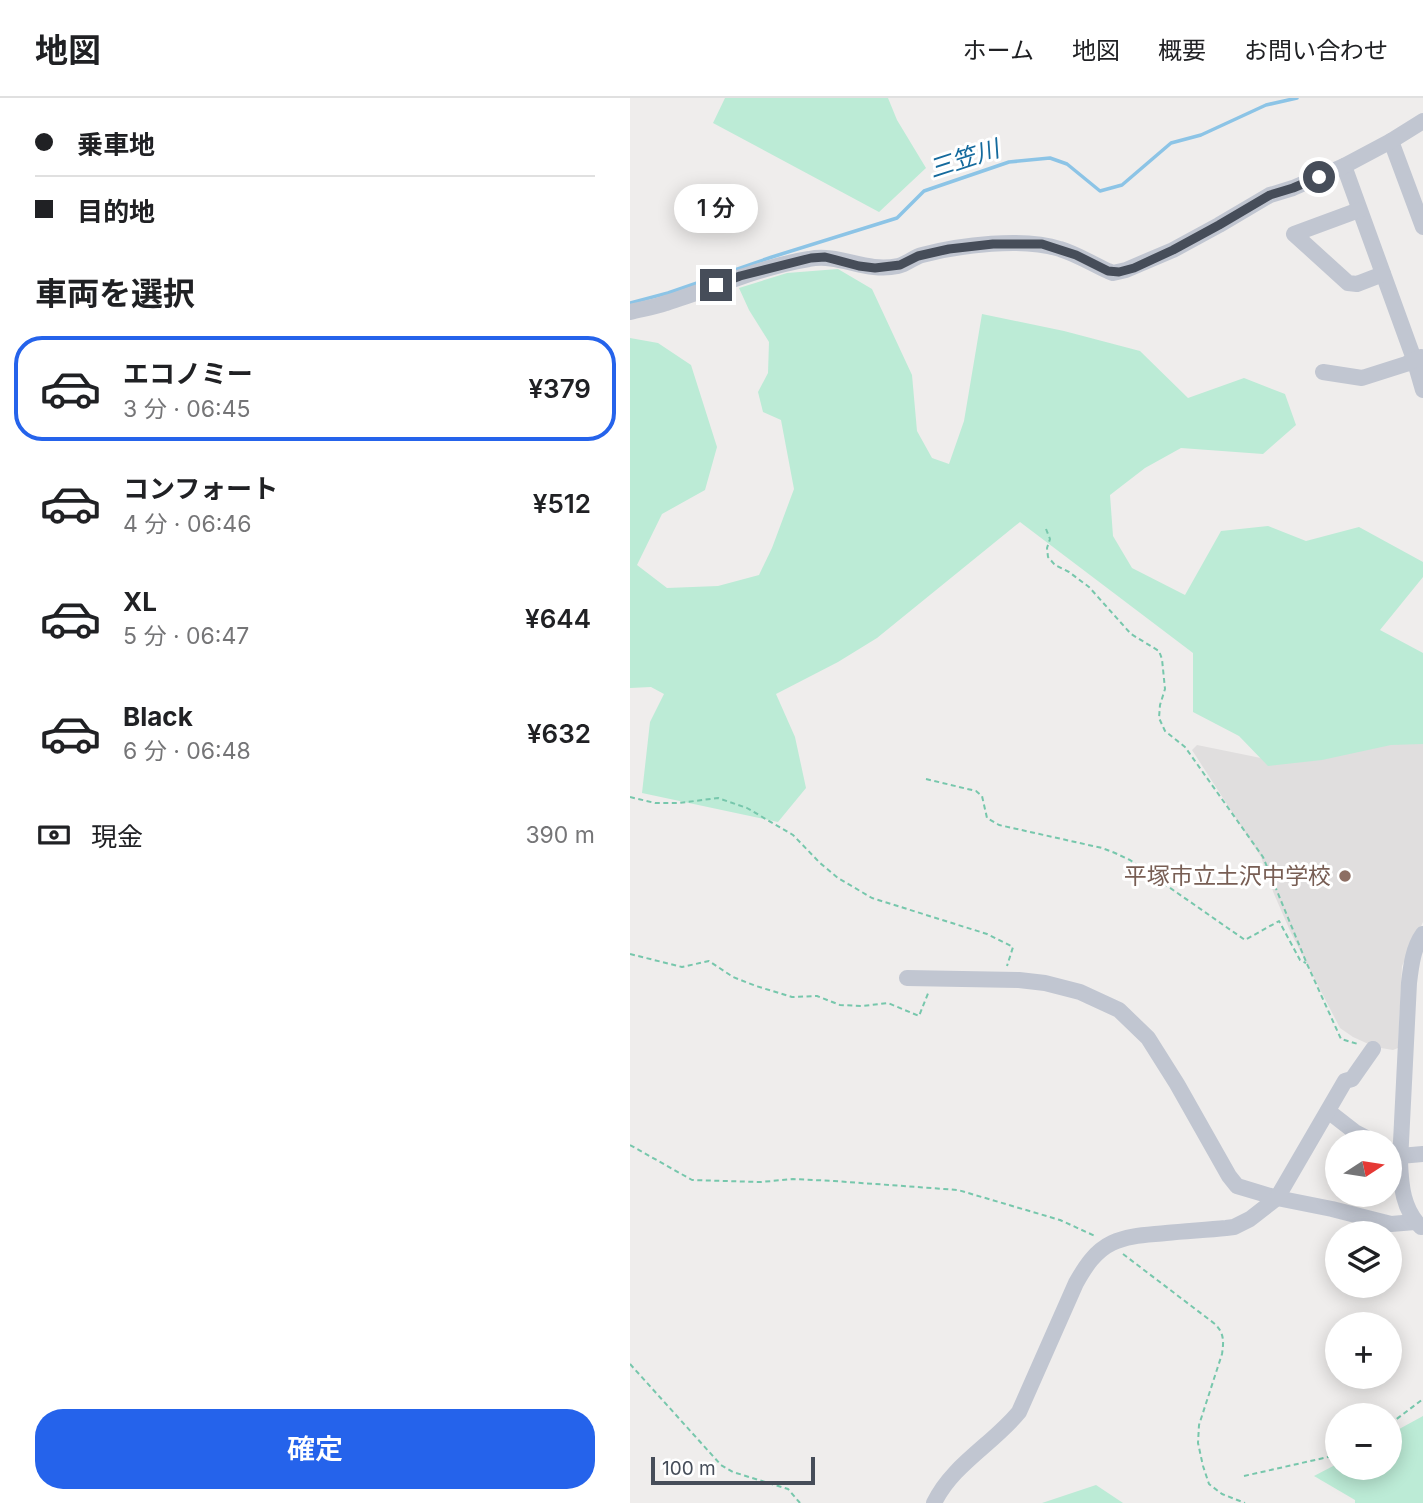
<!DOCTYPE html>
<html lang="ja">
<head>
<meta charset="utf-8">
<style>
	:root { --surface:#fff; --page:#f2f2f2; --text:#202124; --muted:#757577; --line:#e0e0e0; --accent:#2563eb }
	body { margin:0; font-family:Inter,"Noto Sans JP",sans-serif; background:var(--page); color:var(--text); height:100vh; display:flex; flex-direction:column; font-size:26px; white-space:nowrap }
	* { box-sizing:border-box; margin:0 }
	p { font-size:23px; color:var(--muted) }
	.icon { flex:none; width:38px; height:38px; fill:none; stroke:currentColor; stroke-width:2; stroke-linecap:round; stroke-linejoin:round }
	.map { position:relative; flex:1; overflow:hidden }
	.sheet { display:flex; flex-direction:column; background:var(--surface); width:630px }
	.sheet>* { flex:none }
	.hud { display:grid; align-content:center; height:154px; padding:0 35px; background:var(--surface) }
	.needle { width:46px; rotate:78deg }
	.tools { position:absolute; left:695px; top:1032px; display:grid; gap:14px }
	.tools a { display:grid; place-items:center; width:77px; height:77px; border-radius:50%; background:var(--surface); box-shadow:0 4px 18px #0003; font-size:35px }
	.scale { position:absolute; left:21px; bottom:18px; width:164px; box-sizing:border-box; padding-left:7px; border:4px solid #464d59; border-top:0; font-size:19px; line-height:24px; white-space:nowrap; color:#464d59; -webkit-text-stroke:5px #fff; paint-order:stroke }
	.end { position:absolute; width:32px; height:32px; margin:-16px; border:9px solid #464d59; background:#fff; box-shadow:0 0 0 4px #fff }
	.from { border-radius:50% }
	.bubble { position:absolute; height:49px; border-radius:24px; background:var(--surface); box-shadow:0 4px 18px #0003; font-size:23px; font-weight:600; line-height:49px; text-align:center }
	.hud b { display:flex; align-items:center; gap:24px; height:66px; font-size:26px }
	.hud b+b { border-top:2px solid var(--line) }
	.hud i { width:18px; height:18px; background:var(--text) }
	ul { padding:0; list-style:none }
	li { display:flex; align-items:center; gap:21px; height:105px; margin:0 14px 10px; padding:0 21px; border:4px solid transparent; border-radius:28px }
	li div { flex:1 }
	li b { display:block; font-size:26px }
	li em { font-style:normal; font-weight:600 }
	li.selected { border-color:var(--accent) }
	li>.icon { width:63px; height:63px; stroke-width:1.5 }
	h2 { padding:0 35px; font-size:32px; line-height:84px }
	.pay { display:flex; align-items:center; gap:18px; height:77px; padding:0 35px; font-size:26px }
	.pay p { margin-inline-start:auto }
	.cta { display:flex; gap:14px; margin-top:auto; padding:14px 35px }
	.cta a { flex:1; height:80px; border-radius:28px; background:var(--accent); color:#fff; font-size:28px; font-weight:600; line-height:80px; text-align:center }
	header { display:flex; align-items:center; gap:42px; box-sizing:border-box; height:98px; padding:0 35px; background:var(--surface); border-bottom:2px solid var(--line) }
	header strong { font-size:33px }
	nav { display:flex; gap:38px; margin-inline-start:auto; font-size:24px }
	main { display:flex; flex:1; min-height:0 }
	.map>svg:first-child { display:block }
</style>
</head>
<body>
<header>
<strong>地図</strong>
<nav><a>ホーム</a><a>地図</a><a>概要</a><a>お問い合わせ</a></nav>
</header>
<main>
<section class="sheet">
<div class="hud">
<b><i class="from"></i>乗車地</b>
<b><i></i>目的地</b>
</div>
<h2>車両を選択</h2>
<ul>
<li class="selected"><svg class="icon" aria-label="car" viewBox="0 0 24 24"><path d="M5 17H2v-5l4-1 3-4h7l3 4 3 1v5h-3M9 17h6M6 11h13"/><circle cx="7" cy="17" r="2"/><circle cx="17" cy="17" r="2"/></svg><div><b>エコノミー</b><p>3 分 · 06:45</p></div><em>¥379</em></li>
<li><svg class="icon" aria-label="car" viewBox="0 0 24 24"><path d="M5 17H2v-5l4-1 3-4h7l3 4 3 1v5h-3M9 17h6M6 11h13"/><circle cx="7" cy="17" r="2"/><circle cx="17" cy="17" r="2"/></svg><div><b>コンフォート</b><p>4 分 · 06:46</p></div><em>¥512</em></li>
<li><svg class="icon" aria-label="car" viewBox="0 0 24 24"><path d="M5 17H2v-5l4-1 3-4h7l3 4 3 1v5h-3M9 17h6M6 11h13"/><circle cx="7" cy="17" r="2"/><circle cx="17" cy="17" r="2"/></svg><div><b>XL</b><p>5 分 · 06:47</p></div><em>¥644</em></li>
<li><svg class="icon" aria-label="car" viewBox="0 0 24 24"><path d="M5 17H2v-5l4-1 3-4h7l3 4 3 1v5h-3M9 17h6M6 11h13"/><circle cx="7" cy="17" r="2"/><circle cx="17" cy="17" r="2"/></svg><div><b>Black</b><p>6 分 · 06:48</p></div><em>¥632</em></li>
</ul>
<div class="pay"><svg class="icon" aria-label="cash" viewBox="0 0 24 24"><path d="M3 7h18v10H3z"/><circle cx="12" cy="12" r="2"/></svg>現金<p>390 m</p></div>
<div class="cta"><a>確定</a></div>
</section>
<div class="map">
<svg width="793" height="1405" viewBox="0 0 793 1405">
	<rect width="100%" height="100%" fill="#efedec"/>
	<!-- education -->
	<path fill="#e0dede" d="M793,635V824L772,868L768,950L763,952L745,949L723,939L710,930L661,835L644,796L631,759L562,652L567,647L650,664Z"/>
	<!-- green -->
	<g fill="#bcebd6">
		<path d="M95,0H258L267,22L296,70L249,114L83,25Z"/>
		<path d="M208,171L242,191L282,277L287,333L302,360L319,366L334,323L352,216L434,233L510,253L558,300L614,280L655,296L666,327L633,356L551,350L515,370L480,397L483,438L502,470L555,497L591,433L638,428L676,443L729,429L793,464V479L750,532L793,555V646L761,647L692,662L638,668L609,638L563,614V555L390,424L247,540L208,564L146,596L165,639L176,690L148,724L12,695L20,624L34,596L21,589L0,590V240L28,245L61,267L87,349L75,392L32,416L7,467L37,490L88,488L129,477L142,450L164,391L151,322L133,314L128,294L138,275L139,244L119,212L109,190L157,175Z"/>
		<path d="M793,1318V1405H725V1402L684,1378L707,1366V1370H760V1336Z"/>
		<path d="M466,1387L493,1405H412Z"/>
	</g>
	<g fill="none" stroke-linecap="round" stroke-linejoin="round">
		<!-- stream -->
		<path stroke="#8cc4e6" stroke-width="3.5" d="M0,205L38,195L142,159L267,120L294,93L379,64L420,60L437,66L470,93L492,87L541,45L571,37L636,7L667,0"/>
		<!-- path -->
		<g stroke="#77c7ac" stroke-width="2" stroke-dasharray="5 3.5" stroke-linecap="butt">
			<path d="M416,431L420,441L417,450L418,459L425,467L439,474L459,489L501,536L529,553L532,561L535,591L530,607L529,620L535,633L555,649L633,759L677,866L711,941L728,946"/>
			<path d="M296,681L346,693L352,698L357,720L369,727L472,750L485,755L500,762L615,842L649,823L670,862L676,865"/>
			<path d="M0,699L25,705H49L88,700L117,710L163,737L190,765L208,780L242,800L357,836L383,849L377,868"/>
			<path d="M0,856L52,869L79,863L103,879L126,888L162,899L187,898L210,907L233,908L258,905L289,918L299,893"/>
			<path d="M0,1047L62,1082L131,1084L163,1081L204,1083L328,1092L430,1122L465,1138"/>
			<path d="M493,1156L585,1226C594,1235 594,1243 592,1256L569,1327L568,1345L573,1368L579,1386L592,1396L615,1405"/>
			<path d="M0,1266L91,1367L103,1374L158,1391L170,1405"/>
			<path d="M760,1326L793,1301"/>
			<path d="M614,1378L707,1357"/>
		</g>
		<!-- minor -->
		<g stroke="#c1c6d1" stroke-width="16">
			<path d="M761,43L793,129"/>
			<path d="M714,68L784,261L793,292"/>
			<path d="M729,112L664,136L718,185L727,186L753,176"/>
			<path d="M0,214C12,211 25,209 36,205C84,190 129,169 179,161C210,155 235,175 268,168C277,166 284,159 292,157C330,147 393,139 430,151C447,156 462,166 478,173L483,175L496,172L543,152L589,127L640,97L663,90L714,68L761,43L793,23"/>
			<path d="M693,274L732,280L776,266L791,259"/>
			<path d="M277,880L389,882L415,885L450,894L489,912L518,940L547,986L599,1078L607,1088L647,1100L702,1111L761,1126L785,1124"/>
			<path d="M698,1013L725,1034L746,1045"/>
			<path d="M762,1053L770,1058L793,1056"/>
			<path d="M791,1129C773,1112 771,1088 770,1064L779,885C781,868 783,850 793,836"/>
			<path d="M304,1405C322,1367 363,1346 389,1314L446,1185C455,1169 465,1153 482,1145C499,1137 518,1137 536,1135C556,1133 576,1132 596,1130L604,1129L620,1121L647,1100L715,983L722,981L743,951"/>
		</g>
	</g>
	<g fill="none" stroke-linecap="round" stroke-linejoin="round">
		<!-- route -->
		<path stroke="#464d59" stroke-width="9" d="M86,187L110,178L181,160L195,159L229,168L245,170L270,167L288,158L319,151L363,146H412L446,157L478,173L489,174L504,170L543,152L589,127L640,97L663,90L689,79"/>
	</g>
	<!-- markers -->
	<circle fill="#8d6e63" stroke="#fff" stroke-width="2.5" cx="715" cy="778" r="7"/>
	<g text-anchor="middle" stroke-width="6" stroke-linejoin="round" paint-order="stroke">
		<!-- education labels -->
		<g font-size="23" fill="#785e54" stroke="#fff" text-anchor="end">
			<text x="701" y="786">平塚市立土沢中学校</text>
		</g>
		<!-- water labels -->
		<g font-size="24" font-style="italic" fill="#146a9d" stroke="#fff">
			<text transform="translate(334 61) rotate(-18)" y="8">三笠川</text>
		</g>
	</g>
</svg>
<div class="tools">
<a><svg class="needle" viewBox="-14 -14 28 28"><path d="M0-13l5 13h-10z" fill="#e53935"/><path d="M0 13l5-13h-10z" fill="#757577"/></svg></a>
<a><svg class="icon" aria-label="layers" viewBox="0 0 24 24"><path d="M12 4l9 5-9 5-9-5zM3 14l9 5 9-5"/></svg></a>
<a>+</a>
<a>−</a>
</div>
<div class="scale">100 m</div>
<i class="end from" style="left:689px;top:79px"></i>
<i class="end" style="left:86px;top:187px"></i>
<div class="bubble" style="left:44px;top:86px;width:84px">1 分</div>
</div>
</main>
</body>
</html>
